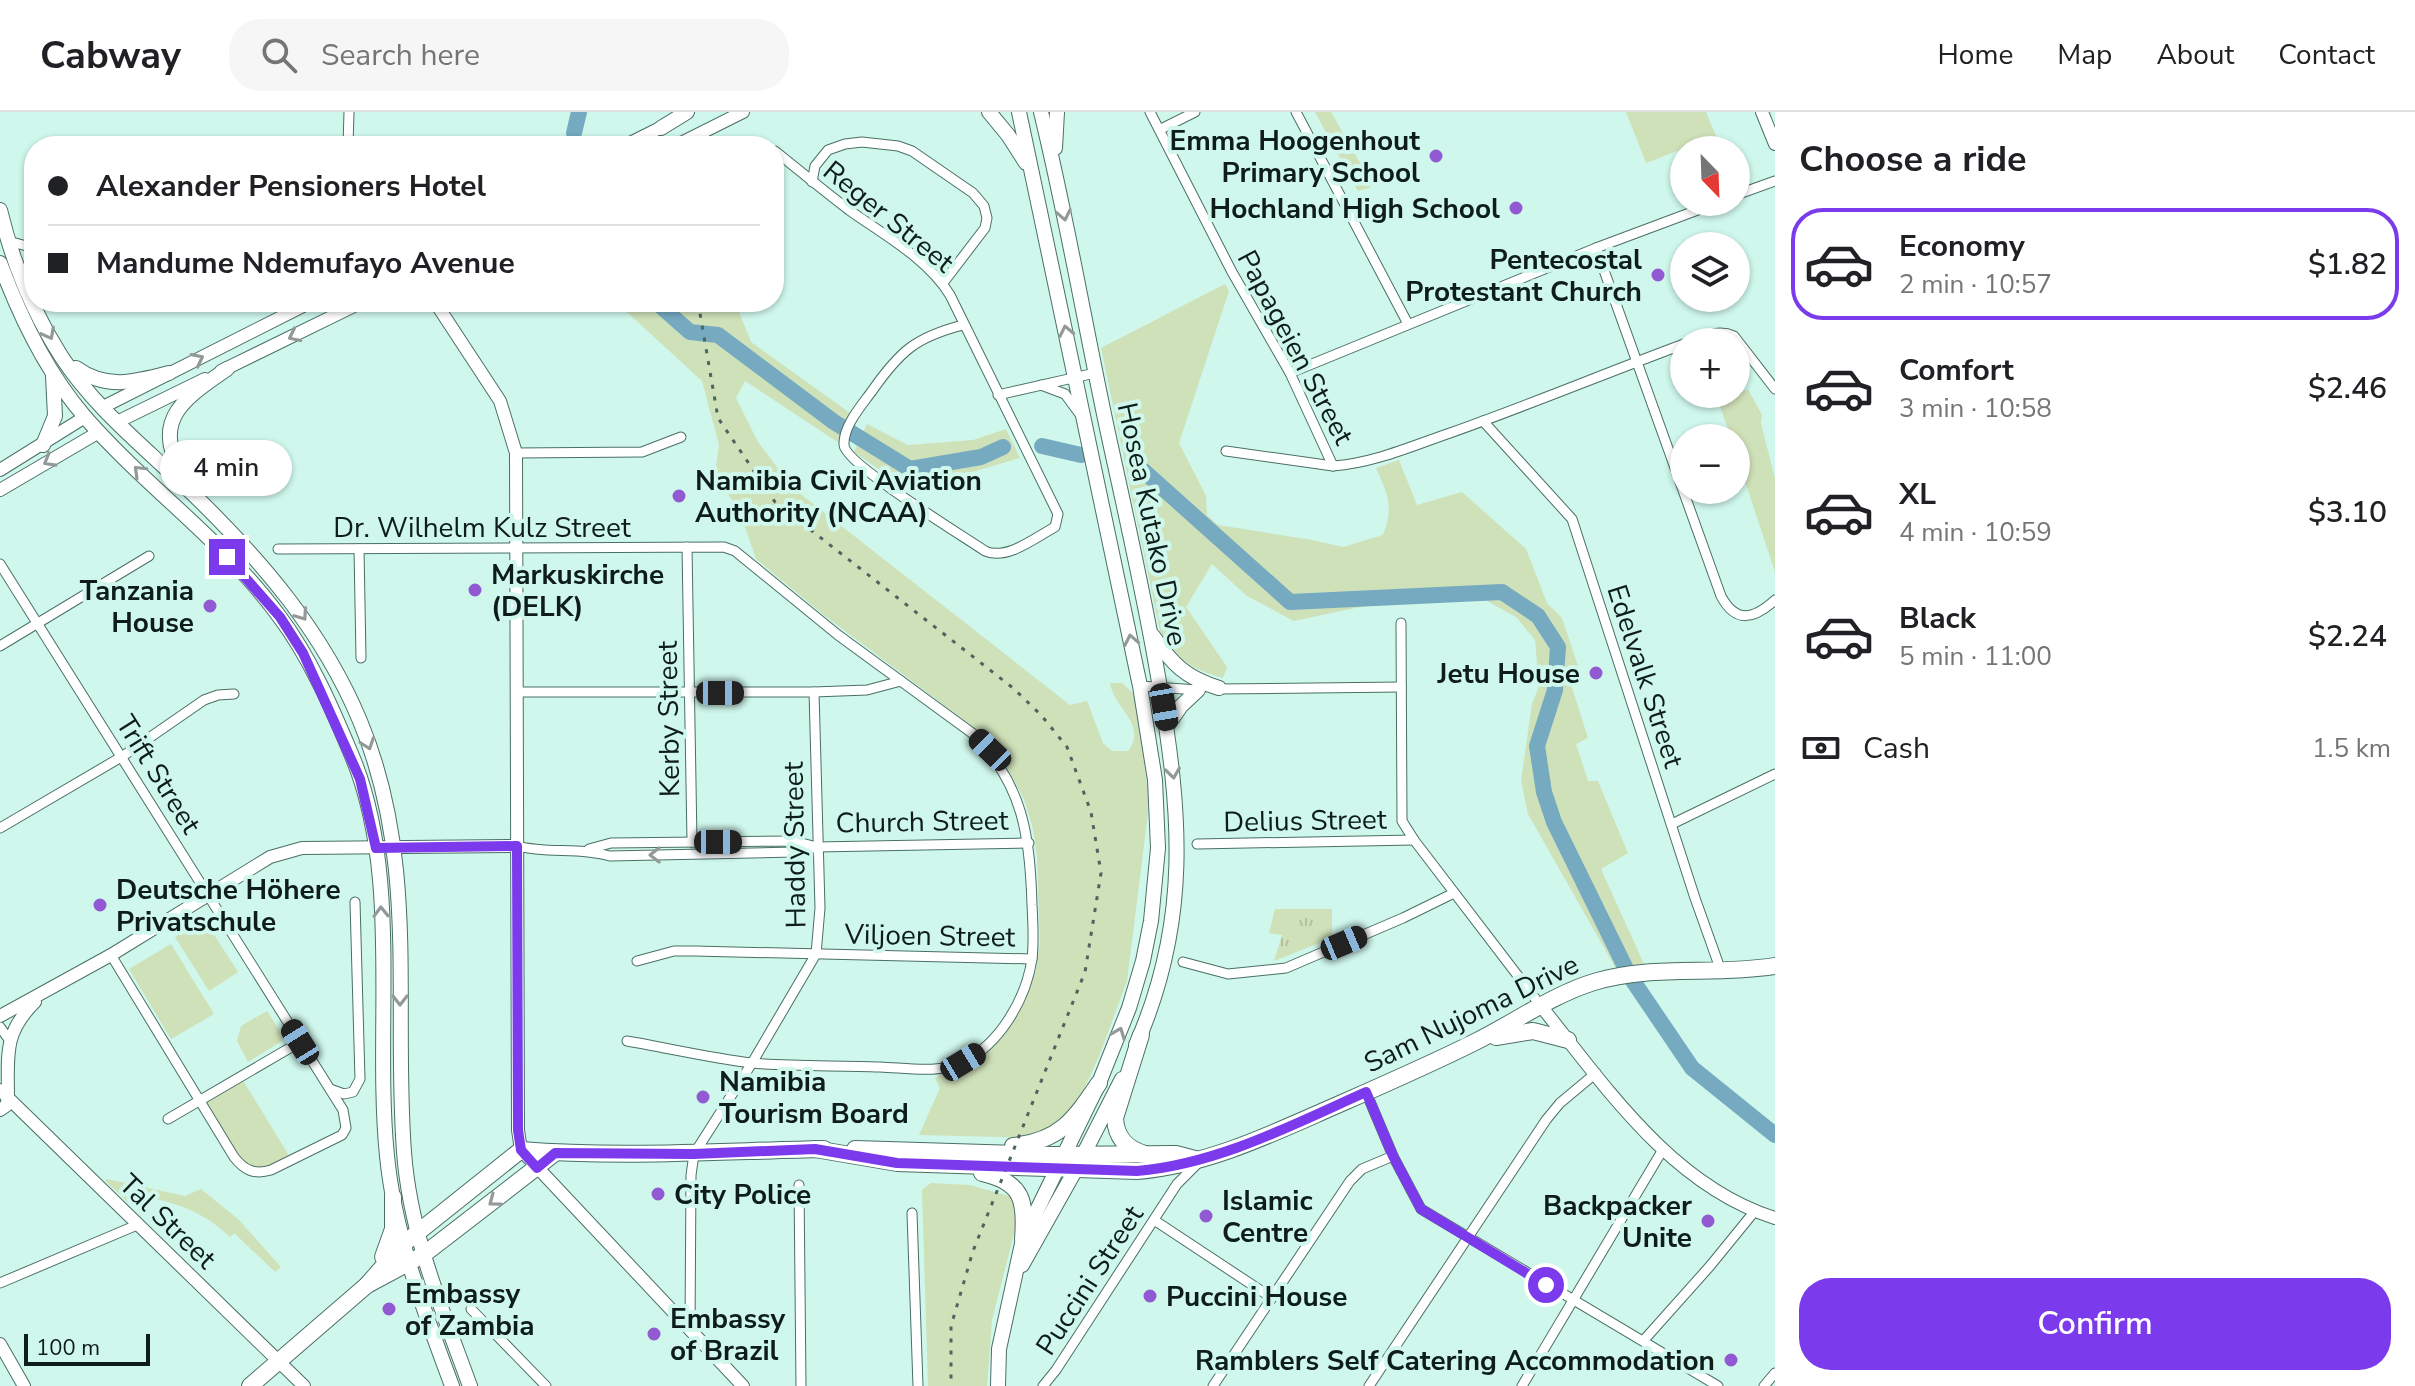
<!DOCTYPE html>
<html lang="en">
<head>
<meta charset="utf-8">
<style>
	:root { --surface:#fff; --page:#f6f6f6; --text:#202124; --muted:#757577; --line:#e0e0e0; --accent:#7c3aed }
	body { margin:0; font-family:"Nunito Sans",sans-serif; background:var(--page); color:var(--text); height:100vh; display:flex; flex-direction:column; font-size:30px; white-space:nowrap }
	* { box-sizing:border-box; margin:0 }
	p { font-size:26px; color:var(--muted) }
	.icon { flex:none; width:44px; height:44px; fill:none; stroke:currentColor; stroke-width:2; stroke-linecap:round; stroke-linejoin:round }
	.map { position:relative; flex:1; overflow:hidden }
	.drawer { display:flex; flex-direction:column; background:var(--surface); width:640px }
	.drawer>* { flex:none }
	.guide { position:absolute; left:24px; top:24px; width:760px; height:176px; border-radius:32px; box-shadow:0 2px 6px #0004; display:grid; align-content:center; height:176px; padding:0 24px; background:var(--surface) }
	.needle { width:52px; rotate:157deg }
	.tools { position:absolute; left:1670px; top:24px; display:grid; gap:16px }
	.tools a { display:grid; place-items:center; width:80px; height:80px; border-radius:50%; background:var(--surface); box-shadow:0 2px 6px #0004; font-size:40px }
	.scale { position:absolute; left:24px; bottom:20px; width:126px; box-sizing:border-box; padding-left:8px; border:4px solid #0e1d19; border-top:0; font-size:22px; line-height:28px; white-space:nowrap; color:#0e1d19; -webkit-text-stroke:6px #cff7ec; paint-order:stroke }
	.end { position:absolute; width:36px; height:36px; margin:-18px; border:10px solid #7c3aed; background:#fff; box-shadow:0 0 0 4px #fff }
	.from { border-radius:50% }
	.bubble { position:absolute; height:56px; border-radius:28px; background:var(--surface); box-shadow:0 2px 6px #0004; font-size:26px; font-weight:600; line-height:56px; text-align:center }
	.car { position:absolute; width:24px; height:48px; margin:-24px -12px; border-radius:10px; box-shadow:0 0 6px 2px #0007; background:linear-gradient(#222 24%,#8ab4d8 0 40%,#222 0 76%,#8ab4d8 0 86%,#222 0) }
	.guide b { display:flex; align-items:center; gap:28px; height:76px; font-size:30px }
	.guide b+b { border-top:2px solid var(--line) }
	.guide i { width:20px; height:20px; background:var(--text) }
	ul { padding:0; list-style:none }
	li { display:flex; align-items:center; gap:24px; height:112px; margin:0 16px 12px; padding:0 8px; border:4px solid transparent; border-radius:32px }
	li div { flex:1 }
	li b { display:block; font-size:30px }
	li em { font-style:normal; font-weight:600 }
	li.active { border-color:var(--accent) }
	li>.icon { width:72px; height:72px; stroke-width:1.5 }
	h2 { padding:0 24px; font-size:36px; line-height:96px }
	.pay { display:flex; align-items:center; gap:20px; height:88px; padding:0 24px; font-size:30px }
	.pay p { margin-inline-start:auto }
	.action { display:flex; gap:16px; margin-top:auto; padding:16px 24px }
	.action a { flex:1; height:92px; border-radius:32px; background:var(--accent); color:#fff; font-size:32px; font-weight:600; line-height:92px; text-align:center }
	header { display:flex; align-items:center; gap:48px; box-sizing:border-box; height:112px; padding:0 40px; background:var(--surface); border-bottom:2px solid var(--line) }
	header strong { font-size:38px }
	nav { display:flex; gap:44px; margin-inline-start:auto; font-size:28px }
	.search { width:560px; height:72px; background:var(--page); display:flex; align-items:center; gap:20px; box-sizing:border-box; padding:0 28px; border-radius:32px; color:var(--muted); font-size:30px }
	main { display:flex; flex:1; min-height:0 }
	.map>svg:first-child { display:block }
</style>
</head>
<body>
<header>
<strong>Cabway</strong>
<div class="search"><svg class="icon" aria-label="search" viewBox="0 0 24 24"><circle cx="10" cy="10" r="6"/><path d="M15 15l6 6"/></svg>Search here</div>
<nav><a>Home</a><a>Map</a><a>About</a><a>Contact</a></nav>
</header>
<main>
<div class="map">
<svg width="1775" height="1274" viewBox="0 0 1775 1274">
	<defs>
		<pattern id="park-tufts" width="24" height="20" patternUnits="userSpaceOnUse" patternTransform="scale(2)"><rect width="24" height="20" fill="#cfe1b9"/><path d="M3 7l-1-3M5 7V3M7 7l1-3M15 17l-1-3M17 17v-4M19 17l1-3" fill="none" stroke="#b1c19e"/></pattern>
	</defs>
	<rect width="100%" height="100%" fill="#cff7ec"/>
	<!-- grass -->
	<g fill="#cfe1b9">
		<path d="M1315,0H1331L1372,72L1369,76L1358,79Z"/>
		<path d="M1626,0H1706L1716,24L1646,51Z"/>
		<path d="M1225,172L1229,179L1179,331L1206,384L1207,403L1218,413L1312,428L1343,435L1383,423C1394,394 1388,383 1376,356L1399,348L1417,393L1462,380L1526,437L1547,491L1562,506L1579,557L1569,566L1588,626L1576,632L1588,669H1598L1628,741L1601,757L1644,852L1615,855L1528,702L1521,669L1532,592L1539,574L1535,528L1516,505L1485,488L1406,489L1355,496L1294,509L1247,484L1212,452L1186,495L1227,555L1223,566C1188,556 1180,548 1160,519L1101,236Z"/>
		<path d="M616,190H732L736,192L751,230L850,301L843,315L839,331L745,269L736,286L758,330L793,376L1070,593L1087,589L1103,631L1112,639H1128C1148,612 1114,597 1110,571H1122L1135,583L1148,681V701L1127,869L1100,942L1076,995L1062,1012L1034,1026L919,1023L940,976L935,966L944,960L977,949L987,940L1013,908L1035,863L1040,831L1037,745L1033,717L1024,687L1007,655L972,614L825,504L756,447L740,400L715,363L719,333L702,269Z"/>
		<path d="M1748,277L1762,303L1761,312L1775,366V460L1736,342V326H1731L1719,291Z"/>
		<path d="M867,312L908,333L973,328L1006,317L1020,346L969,361L887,363L854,340Z"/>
		<path d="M204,807L238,860L209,879L175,825Z"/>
		<path d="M171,832L214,902L171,927L129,857Z"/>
		<path d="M267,899L285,927L248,950L237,929L241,914Z"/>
		<path d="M241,965L288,1042L293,1048L249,1059L200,989Z"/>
		<path d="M107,1067L185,1084L201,1077L239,1108L281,1155L275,1160L234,1121L230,1125C202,1098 174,1090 137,1083L128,1090L105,1069Z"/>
		<path d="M931,1071L970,1073L1016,1086V1114L992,1208L987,1274H928L922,1078Z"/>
	</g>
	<!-- park -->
	<path fill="url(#park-tufts)" d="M1275,797H1332V826L1274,849L1282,823L1269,821Z"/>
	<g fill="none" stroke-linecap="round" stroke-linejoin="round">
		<!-- river -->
		<g stroke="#75aac1" stroke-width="16">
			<path d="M574,21L579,0"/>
			<path d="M656,190L690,220L718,223L834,310L910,357L981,345L1003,335"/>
			<path d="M1042,334L1081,343"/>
			<path d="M1137,353L1290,490L1502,480L1538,504L1558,535L1555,578L1537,634L1544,680L1554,710L1629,863L1692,956L1775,1023"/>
		</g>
		<defs>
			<g id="street">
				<path d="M1150,0L1232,160L1290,261L1333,354"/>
				<path d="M1296,0L1408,212"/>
				<path d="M1161,17L1195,0"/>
				<path d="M348,34L349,0"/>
				<path d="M775,39C800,59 824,79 849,98C884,123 927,146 950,183L1058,402L1055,415C1036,425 1007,449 985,439C963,424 845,352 844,333C843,314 862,293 872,279C900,239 916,225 963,213"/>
				<path d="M812,70L815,54L828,38L845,32L862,30L898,34L912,39L973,81L984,94L987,106L985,116L943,171"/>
				<path d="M1736,83L1775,69"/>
				<path d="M8,129L34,136"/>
				<path d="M1596,136L1721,484C1736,512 1754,507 1775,488"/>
				<path d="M21,162L34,156"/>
				<path d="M1689,230C1705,224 1718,217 1734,224L1775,277"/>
				<path d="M1290,261L1596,136L1719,90"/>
				<path d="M1041,273L1065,282L1079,301"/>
				<path d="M998,283L1095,261"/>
				<path d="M1483,309L1572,407L1695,786L1721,859"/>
				<path d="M1226,339L1333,354C1374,351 1412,334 1450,321C1529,293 1606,261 1684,232"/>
				<path d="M516,341L642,340L681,325"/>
				<path d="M687,435L692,730"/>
				<path d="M278,437L724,435L735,439L838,523L972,621C1023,672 1030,723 1032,793C1033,810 1034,830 1032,847C1026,887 1000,932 963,950C939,962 907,956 880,955C838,953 794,955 752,951C710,946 668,936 627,929"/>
				<path d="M359,437L361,546"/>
				<path d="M0,452L343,998L346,1016L342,1023L271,1058C254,1063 244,1058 234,1045L111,843"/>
				<path d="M1401,511L1402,709L1414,728L1541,894"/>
				<path d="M0,534L149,444"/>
				<path d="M1140,574L1198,578"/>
				<path d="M1216,577L1401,575"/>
				<path d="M517,580H814L867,578L901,569"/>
				<path d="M1672,712L1775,662"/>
				<path d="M0,716L123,644L204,588L218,583L234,582"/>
				<path d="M1197,732L1414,728"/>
				<path d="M517,734C548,742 579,735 610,744L795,740L817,735L1029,731"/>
				<path d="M589,737L611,731L794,729L813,734"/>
				<path d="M637,849L674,839H695L1032,847"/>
				<path d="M1183,850L1228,862L1286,856L1403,806L1454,781"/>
				<path d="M0,915L10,929"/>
				<path d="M330,977L344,982L353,980L360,967L355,790"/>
				<path d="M1366,980L1393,1044L1421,1097L1718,1274"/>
				<path d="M168,1007L300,930"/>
				<path d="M799,1073L801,1274"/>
				<path d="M912,1101L918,1274"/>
				<path d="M1154,1108L1272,1186"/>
				<path d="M0,1171L137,1113"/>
				<path d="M471,1197L546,1274"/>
				<path d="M690,1218L691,1063L694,1042L752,951L816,842L820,796L814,580"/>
				<path d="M1644,1228L1710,1154L1754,1100"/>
				<path d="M1043,1274L1056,1258L1177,1072L1198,1051"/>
				<path d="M1213,1274L1350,1069L1362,1057L1393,1044"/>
				<path d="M1369,1274L1546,1008L1560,991L1596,961"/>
				<path d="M1522,1274L1662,1039"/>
				<path d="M1764,1274L1775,1261"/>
			</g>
			<g id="secondary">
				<path d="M1762,0L1775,32"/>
				<path d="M624,34L668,12"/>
				<path d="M675,34L743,0"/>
				<path d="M435,190L500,289L516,341L518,1018L521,1038L743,1274"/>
				<path d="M221,259L362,190"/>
				<path d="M103,295L311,190"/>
				<path d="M117,310L205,267"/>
				<path d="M0,358L85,305"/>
				<path d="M0,378L99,320"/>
				<path d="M1541,894C1605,974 1672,1074 1775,1106"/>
				<path d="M0,904L111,843L270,745L302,736L517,734"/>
				<path d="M0,978L304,1274"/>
				<path d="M0,998L6,994L8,987C8,944 3,921 35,890"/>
				<path d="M0,1232L24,1274"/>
			</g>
			<g id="primary">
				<path d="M989,0L1008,23L1026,51"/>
				<path d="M1041,0C1067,106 1085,214 1108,321C1126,404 1145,486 1159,570C1181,700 1191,808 1136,933"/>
				<path d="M661,16L687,0"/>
				<path d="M1055,36L1057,0"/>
				<path d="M0,98C12,148 33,200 61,244C95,297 148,338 193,382C262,449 323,520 360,609C419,750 393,892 404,1040C410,1122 442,1197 470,1274"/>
				<path d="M0,151C20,205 47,261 85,305C146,375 224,429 279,504C310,545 332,596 352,644C402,763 374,916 387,1044C395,1125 424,1198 452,1274"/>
				<path d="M76,256C106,278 135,270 169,261"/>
				<path d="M43,333L55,304L53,264"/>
				<path d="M187,371C150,311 177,291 227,257"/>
				<path d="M1153,524C1172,552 1186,566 1219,576"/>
				<path d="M1167,614L1181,594L1198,578"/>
				<path d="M1022,1153L1076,1057L1122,967"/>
				<path d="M998,1274L999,1237L1023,1127L1099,971L1129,896L1143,849L1151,809L1158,736L1155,668L1140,574L1019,0"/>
			</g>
			<g id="highway">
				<path d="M1141,923L1115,1006C1116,1026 1127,1037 1145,1042"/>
				<path d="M1496,925L1533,919L1568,928"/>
				<path d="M1013,1034C1060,1029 1074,1008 1099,971"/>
				<path d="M815,1037L897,1051L1137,1059C1205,1053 1265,1025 1326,998C1376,976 1427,954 1475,930C1515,910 1552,883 1594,870C1651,852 1716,864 1775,854"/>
				<path d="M855,1037L1051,1043L1176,1042L1195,1047"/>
				<path d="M982,1061C1023,1070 1026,1089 1023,1127"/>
				<path d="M383,1145L393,1117V1085"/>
				<path d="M367,1173L402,1133L521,1038C622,1046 723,1039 824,1037"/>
				<path d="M250,1274L367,1173L423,1143L555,1041"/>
			</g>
		</defs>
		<!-- street casing -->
		<use href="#street" stroke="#4a6f66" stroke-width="11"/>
		<!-- secondary casing -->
		<use href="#secondary" stroke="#4a6f66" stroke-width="14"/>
		<!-- primary casing -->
		<use href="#primary" stroke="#4a6f66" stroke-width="16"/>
		<!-- highway casing -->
		<use href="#highway" stroke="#4a6f66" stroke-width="18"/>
		<!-- street -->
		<use href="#street" stroke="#fff" stroke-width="9"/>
		<!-- secondary -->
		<use href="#secondary" stroke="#fff" stroke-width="12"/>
		<!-- primary -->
		<use href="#primary" stroke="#fff" stroke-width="14"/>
		<!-- highway -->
		<use href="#highway" stroke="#fff" stroke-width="16"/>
		<!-- rail -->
		<path stroke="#4d655e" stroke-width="3" stroke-dasharray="4 8" stroke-linecap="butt" d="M698,190L718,306L775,390L1013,576L1041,603L1067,635L1091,700L1101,761L1085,860L973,1139L951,1214V1274"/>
	</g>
	<!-- one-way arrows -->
	<defs><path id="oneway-chevron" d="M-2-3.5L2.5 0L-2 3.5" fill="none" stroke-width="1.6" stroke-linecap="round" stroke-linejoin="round" transform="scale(2)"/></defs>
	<g stroke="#939998">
		<use href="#oneway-chevron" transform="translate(1064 103) rotate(79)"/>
		<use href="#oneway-chevron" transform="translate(1066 219) rotate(-102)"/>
		<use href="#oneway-chevron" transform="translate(49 222) rotate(62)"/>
		<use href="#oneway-chevron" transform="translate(294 224) rotate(154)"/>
		<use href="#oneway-chevron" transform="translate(198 247) rotate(-27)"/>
		<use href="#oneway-chevron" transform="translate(49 349) rotate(150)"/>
		<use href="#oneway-chevron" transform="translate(139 359) rotate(-136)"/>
		<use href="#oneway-chevron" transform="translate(302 503) rotate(55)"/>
		<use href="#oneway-chevron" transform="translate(1131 528) rotate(-101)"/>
		<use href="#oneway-chevron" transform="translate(368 632) rotate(71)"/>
		<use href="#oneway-chevron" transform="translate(1173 661) rotate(82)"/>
		<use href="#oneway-chevron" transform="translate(655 743) rotate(179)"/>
		<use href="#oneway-chevron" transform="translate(381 800) rotate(-91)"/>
		<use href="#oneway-chevron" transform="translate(400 888) rotate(90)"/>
		<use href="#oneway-chevron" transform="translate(1119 921) rotate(-69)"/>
		<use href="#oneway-chevron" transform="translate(494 1089) rotate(143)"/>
	</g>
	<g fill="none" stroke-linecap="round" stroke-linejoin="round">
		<!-- route -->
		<path stroke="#7c3aed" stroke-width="10" d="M227,445L280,505L303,541L360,667L376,736L517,734L518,1018L521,1038L537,1056L555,1041L694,1042L815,1037L897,1051L1137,1059C1218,1052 1292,1013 1366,980L1393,1044L1421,1097L1546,1173"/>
	</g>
	<!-- markers -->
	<g fill="#925ad2" stroke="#cff7ec" stroke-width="3">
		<circle cx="1436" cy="44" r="8"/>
		<circle cx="1516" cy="96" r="8"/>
		<circle cx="1658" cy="163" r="8"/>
		<circle cx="679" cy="384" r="8"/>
		<circle cx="475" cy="478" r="8"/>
		<circle cx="210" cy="494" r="8"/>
		<circle cx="1596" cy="561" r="8"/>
		<circle cx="100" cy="793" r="8"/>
		<circle cx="703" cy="985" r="8"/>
		<circle cx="658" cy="1082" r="8"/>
		<circle cx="1206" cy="1104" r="8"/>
		<circle cx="1708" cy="1109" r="8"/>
		<circle cx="1150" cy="1184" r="8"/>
		<circle cx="389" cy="1197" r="8"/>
		<circle cx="654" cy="1222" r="8"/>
		<circle cx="1731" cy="1248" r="8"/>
	</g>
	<g text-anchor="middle" stroke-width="8" stroke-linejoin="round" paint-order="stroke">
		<!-- poi labels -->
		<g font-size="28" font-weight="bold" fill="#0e1d19" stroke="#cff7ec" text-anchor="start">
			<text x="1420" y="38" text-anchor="end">Emma Hoogenhout<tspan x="1420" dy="32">Primary School</tspan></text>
			<text x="1500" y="106" text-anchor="end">Hochland High School</text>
			<text x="1642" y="157" text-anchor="end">Pentecostal<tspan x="1642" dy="32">Protestant Church</tspan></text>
			<text x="695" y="378">Namibia Civil Aviation<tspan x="695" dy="32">Authority (NCAA)</tspan></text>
			<text x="491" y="472">Markuskirche<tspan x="491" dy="32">(DELK)</tspan></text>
			<text x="194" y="488" text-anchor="end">Tanzania<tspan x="194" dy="32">House</tspan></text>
			<text x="1580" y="571" text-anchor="end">Jetu House</text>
			<text x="116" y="787">Deutsche Höhere<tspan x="116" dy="32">Privatschule</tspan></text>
			<text x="719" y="979">Namibia<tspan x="719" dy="32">Tourism Board</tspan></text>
			<text x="674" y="1092">City Police</text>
			<text x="1222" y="1098">Islamic<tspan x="1222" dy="32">Centre</tspan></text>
			<text x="1692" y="1103" text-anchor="end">Backpacker<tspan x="1692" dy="32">Unite</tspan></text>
			<text x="405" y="1191">Embassy<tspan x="405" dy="32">of Zambia</tspan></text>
			<text x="1166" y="1194">Puccini House</text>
			<text x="670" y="1216">Embassy<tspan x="670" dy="32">of Brazil</tspan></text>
			<text x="1715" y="1258" text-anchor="end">Ramblers Self Catering Accommodation</text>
		</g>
		<!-- street labels -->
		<g font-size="28" fill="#0e1d19" stroke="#cff7ec">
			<text transform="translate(889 104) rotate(39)" y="10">Reger Street</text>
			<text transform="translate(1296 235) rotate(62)" y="10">Papageien Street</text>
			<text transform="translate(1153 412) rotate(78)" y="10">Hosea Kutako Drive</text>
			<text x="482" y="425">Dr. Wilhelm Kulz Street</text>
			<text transform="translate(1646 564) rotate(72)" y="10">Edelvalk Street</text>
			<text transform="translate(668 607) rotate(-91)" y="10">Kerby Street</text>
			<text transform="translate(159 662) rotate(58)" y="10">Trift Street</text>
			<text transform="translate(1305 708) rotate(-1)" y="10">Delius Street</text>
			<text transform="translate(922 709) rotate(-1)" y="10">Church Street</text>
			<text transform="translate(794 733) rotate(-91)" y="10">Haddy Street</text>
			<text transform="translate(930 823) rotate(1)" y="10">Viljoen Street</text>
			<text transform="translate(1471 901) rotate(-26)" y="10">Sam Nujoma Drive</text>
			<text transform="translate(168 1109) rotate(44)" y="10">Tal Street</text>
			<text transform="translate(1089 1168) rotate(-57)" y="10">Puccini Street</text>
		</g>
	</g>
</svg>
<div class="tools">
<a><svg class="needle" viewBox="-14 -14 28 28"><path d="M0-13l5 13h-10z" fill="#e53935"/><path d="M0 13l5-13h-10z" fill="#757577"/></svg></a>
<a><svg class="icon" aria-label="layers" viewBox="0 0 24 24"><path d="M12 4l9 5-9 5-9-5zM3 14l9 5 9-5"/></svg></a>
<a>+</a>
<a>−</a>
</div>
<div class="scale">100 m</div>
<i class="end from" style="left:1546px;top:1173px"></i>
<i class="end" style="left:227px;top:445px"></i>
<div class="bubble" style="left:160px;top:328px;width:132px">4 min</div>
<i class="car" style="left:720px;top:581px;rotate:90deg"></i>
<i class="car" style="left:1164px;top:595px;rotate:170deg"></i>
<i class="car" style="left:990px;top:638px;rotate:314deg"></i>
<i class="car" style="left:718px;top:730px;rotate:90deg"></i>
<i class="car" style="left:1344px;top:831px;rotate:67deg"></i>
<i class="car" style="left:300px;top:930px;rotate:328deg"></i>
<i class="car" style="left:963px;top:950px;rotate:59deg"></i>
<div class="guide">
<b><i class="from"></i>Alexander Pensioners Hotel</b>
<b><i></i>Mandume Ndemufayo Avenue</b>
</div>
</div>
<section class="drawer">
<h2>Choose a ride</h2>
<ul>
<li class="active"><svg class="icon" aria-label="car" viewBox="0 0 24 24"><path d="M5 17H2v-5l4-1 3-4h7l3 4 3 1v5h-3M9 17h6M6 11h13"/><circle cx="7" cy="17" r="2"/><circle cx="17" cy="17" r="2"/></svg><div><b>Economy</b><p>2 min · 10:57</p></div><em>$1.82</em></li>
<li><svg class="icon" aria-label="car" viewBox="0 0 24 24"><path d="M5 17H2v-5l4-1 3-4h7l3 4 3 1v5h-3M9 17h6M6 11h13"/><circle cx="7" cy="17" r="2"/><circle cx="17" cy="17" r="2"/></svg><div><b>Comfort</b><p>3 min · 10:58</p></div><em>$2.46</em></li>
<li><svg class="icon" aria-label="car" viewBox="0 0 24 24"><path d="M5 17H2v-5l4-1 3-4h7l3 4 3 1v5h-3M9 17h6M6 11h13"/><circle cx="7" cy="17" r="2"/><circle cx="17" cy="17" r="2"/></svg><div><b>XL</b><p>4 min · 10:59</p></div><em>$3.10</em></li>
<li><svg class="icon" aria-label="car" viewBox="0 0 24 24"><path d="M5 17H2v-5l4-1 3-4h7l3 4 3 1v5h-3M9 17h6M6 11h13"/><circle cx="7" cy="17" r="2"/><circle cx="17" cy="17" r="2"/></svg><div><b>Black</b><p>5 min · 11:00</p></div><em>$2.24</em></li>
</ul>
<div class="pay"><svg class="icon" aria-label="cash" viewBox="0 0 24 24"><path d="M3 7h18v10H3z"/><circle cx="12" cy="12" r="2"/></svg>Cash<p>1.5 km</p></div>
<div class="action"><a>Confirm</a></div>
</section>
</main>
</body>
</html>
